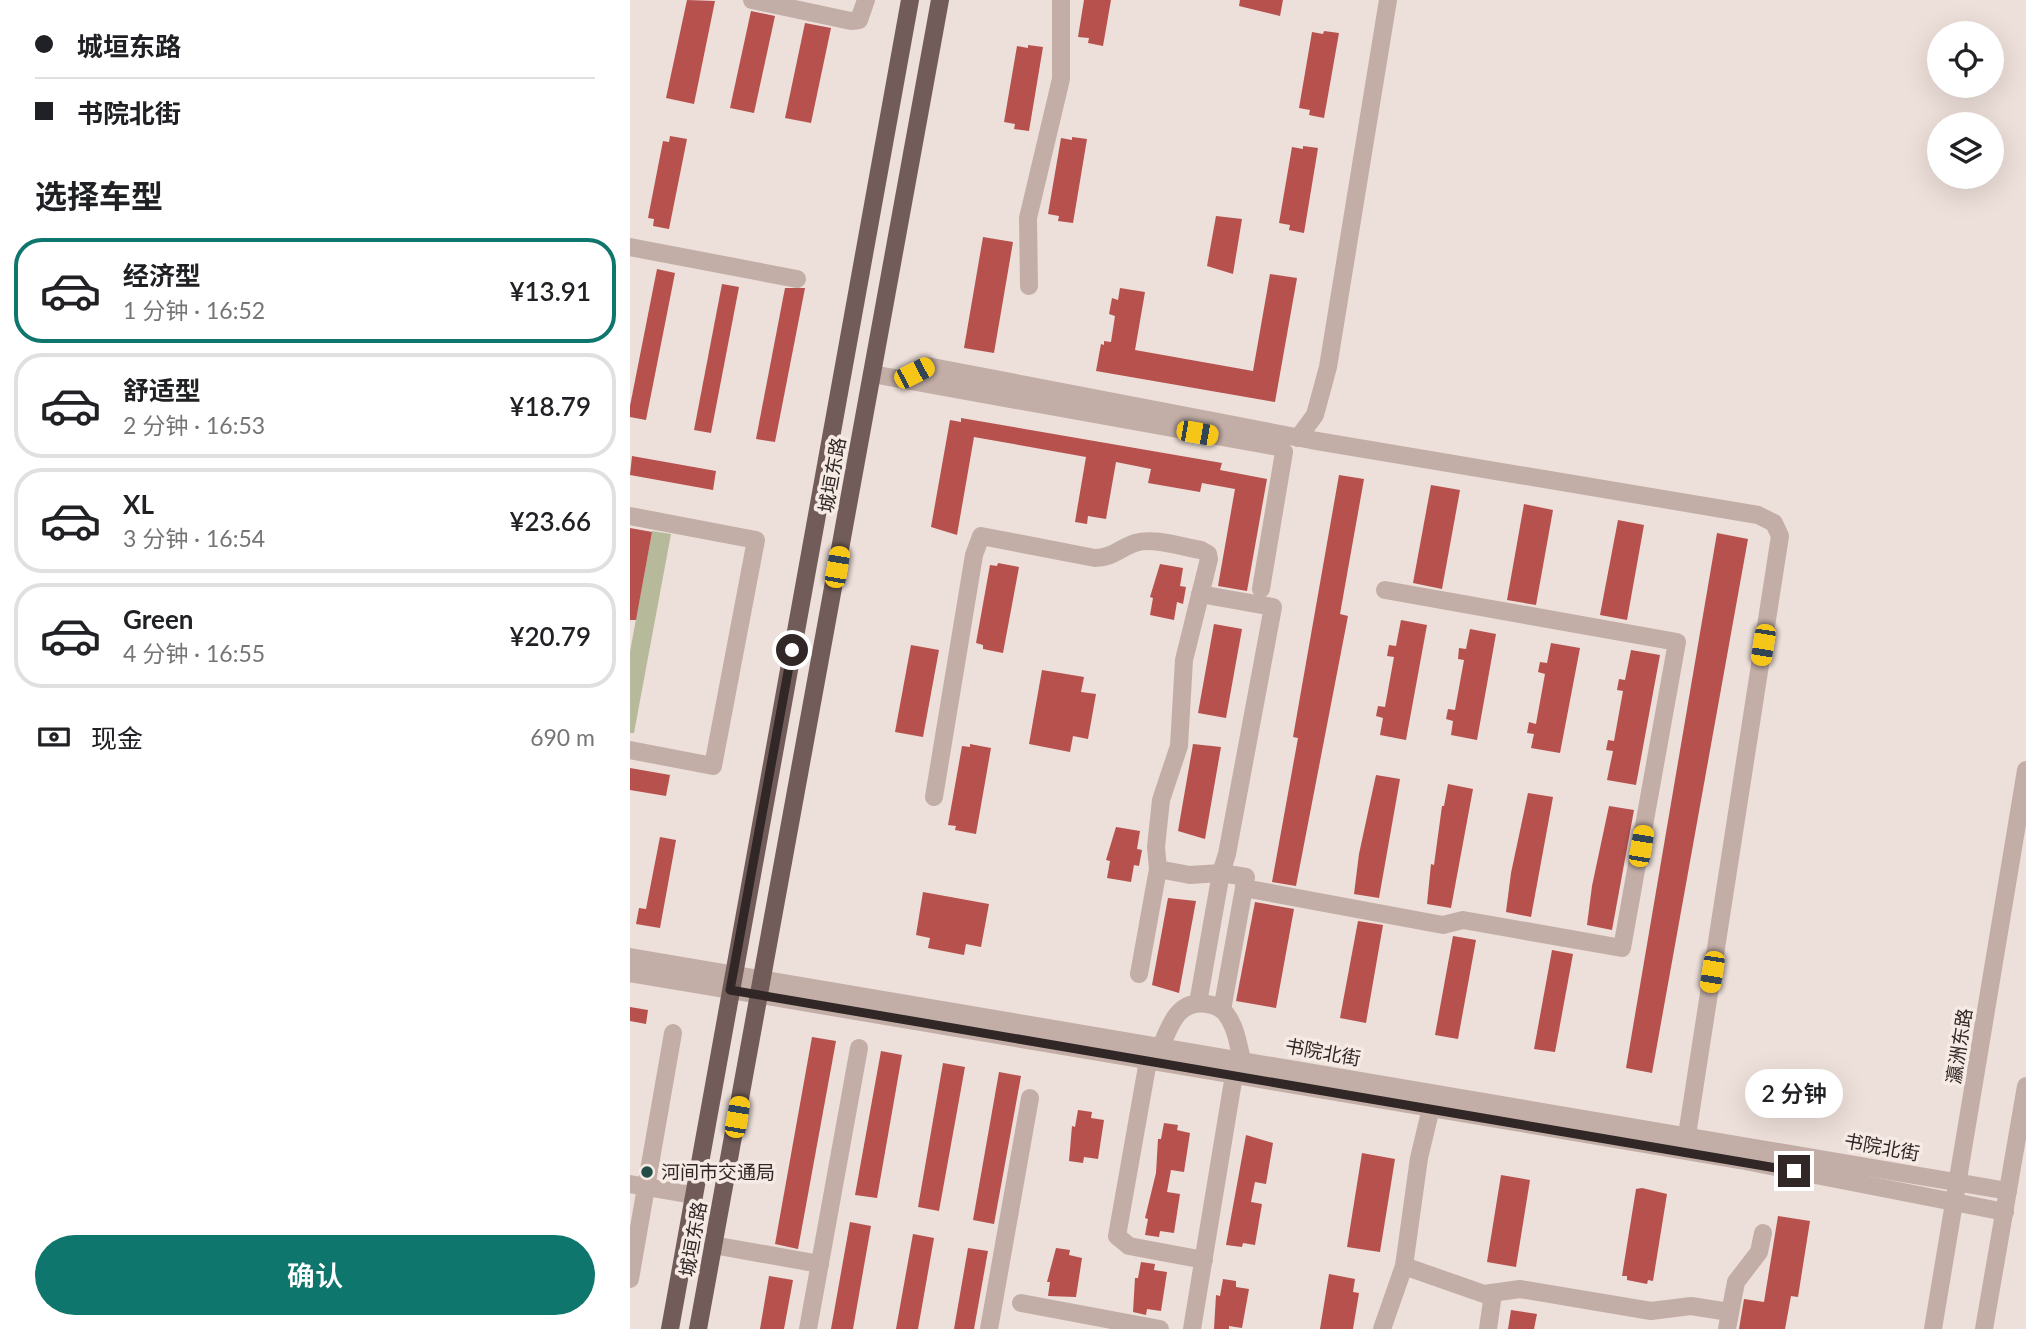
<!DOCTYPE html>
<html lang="zh">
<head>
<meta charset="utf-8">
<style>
	:root { --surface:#fff; --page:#f6f6f6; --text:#202124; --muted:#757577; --line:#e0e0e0; --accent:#0f766e }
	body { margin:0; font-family:Lato,"Noto Sans SC",sans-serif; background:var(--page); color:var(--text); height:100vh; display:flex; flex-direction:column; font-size:26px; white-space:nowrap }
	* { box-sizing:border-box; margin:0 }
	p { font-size:23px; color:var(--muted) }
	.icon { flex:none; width:38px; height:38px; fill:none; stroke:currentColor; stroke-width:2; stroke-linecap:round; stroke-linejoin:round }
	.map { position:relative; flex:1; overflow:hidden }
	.sheet { display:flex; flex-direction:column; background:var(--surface); width:630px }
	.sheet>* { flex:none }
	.guide { display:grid; align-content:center; height:154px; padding:0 35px; background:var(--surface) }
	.controls { position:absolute; left:1297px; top:21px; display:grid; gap:14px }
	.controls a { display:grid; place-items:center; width:77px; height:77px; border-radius:50%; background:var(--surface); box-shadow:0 7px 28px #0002; font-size:35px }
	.end { position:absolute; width:32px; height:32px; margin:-16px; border:9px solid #312726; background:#fff; box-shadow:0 0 0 4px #fff }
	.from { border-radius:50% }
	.bubble { position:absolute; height:49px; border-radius:24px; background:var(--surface); box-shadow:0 7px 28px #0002; font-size:23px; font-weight:600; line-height:49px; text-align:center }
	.car { position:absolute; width:21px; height:42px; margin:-21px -10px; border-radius:9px; box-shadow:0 0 5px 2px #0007; background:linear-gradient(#f5c518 24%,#345 0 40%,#f5c518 0 76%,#345 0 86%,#f5c518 0) }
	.guide b { display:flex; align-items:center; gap:24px; height:66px; font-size:26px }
	.guide b+b { border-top:2px solid var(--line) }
	.guide i { width:18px; height:18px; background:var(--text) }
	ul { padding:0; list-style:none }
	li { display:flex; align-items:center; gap:21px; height:105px; margin:0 14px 10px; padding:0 21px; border:4px solid var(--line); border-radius:28px }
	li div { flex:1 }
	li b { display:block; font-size:26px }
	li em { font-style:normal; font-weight:600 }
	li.on { border-color:var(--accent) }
	li>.icon { width:63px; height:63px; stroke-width:1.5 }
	h2 { padding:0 35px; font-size:32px; line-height:84px }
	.pay { display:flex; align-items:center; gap:18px; height:77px; padding:0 35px; font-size:26px }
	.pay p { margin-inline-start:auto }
	.action { display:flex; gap:14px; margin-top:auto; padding:14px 35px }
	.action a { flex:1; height:80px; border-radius:42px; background:var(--accent); color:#fff; font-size:28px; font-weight:600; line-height:80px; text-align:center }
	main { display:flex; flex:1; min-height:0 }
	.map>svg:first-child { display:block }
</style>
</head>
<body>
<main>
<section class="sheet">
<div class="guide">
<b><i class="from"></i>城垣东路</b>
<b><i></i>书院北街</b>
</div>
<h2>选择车型</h2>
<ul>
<li class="on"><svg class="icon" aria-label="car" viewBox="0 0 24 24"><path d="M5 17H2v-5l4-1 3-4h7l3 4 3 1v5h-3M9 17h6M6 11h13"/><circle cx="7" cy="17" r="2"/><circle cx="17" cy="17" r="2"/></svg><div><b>经济型</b><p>1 分钟 · 16:52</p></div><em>¥13.91</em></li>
<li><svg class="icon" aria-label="car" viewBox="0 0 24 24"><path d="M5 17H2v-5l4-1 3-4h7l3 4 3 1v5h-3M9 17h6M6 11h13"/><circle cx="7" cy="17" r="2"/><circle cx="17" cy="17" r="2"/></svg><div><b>舒适型</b><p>2 分钟 · 16:53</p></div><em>¥18.79</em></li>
<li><svg class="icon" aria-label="car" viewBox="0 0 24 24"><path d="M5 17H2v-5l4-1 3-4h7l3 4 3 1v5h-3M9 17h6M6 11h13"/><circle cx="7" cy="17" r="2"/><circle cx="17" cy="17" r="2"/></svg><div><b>XL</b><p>3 分钟 · 16:54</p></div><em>¥23.66</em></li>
<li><svg class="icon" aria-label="car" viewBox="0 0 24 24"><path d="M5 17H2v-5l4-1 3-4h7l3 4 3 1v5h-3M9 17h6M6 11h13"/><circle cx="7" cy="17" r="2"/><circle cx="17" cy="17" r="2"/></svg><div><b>Green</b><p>4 分钟 · 16:55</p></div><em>¥20.79</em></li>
</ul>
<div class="pay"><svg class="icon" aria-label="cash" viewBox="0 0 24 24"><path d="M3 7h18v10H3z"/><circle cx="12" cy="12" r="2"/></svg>现金<p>690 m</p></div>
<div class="action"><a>确认</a></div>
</section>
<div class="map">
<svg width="1396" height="1329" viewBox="0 0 1396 1329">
	<rect width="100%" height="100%" fill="#eddfd9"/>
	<!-- green -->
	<path fill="#b6ba9b" d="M22,531L41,534L4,733H0V652Z"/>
	<!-- building -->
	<g fill="#b6514e">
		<path d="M57,0L85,1L64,104L36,98Z"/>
		<path d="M454,0H481L473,46L458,43L459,38L448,37Z"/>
		<path d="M610,0H653L650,16L609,6Z"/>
		<path d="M121,11L145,16L124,113L100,108Z"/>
		<path d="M175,23L201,28L181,123L155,118Z"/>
		<path d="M694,31L709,33L694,118L679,115L680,110L669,108L682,32L693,34Z"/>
		<path d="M398,45L413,47L399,131L384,129L385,124L374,122L387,46L398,48Z"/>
		<path d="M40,136L57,139L39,229L23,226L24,219L18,218L33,141L39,142Z"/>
		<path d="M442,137L457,139L443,223L428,221L429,216L418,214L431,138L442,140Z"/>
		<path d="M673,146L688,148L674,233L659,230L660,225L649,223L662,147L673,149Z"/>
		<path d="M586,216L612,219L603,274L577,266Z"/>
		<path d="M353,237L383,242L364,353L334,348Z"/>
		<path d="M27,269L45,273L16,420L0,417V406Z"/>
		<path d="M640,274L667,278L645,402L466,371L471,344L474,345V341L481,342L485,316L479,314L482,298L488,300L490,288L515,292L505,350L623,371Z"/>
		<path d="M92,284L109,287L81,433L64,430Z"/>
		<path d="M155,288H175L145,442L126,439Z"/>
		<path d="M331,418L592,463L590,470L637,479L617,591L588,586L605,489L572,483L570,492L518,483L521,469L486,462L476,519L458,516L457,524L445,522L456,457L344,437L327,535L301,527L320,420L331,422Z"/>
		<path d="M2,456L86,471L83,490L0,475Z"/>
		<path d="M709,475L734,479L710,614L718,616L666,886L642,882L668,738L663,737Z"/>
		<path d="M801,485L830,490L812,589L783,583Z"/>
		<path d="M894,504L923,510L906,605L877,600Z"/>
		<path d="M988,520L1014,525L997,620L970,615Z"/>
		<path d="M0,528L22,532L6,620H0Z"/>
		<path d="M1087,533L1118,539L1022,1073L996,1068Z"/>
		<path d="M368,563L389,567L373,653L353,649V645L346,643L360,565L367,566Z"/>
		<path d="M530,564L553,568L550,586L556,587L553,604L547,602L544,620L520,615L523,598L520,597Z"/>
		<path d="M771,620L797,625L776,740L750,735L753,718L746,716L748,706L755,707L764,657L757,656L759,645L766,646Z"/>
		<path d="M584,624L612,629L596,718L568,713Z"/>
		<path d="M840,629L866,634L847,740L821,735L823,721L816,719L818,709L825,710L834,660L828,659L829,648L836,649Z"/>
		<path d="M921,643L950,648L930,753L901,748L904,734L897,733L899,722L906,724L915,674L908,672L910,662L917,663Z"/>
		<path d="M281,645L309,650L293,737L265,732Z"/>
		<path d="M1001,650L1030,655L1006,785L977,780L983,751L976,750L978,740L984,741L993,691L987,690L989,679L995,680Z"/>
		<path d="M412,670L454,677L451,692L466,694L458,739L443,736L440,752L399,744Z"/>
		<path d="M340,744L361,748L346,834L325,830L326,826L318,825L332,746L340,747Z"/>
		<path d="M563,744L591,747L575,839L548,831Z"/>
		<path d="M0,768L40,775L36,796L0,790Z"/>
		<path d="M746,775L770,779L749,898L724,894L729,854Z"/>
		<path d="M818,784L843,789L821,908L797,904L801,864L804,865L812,806H814Z"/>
		<path d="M898,793L923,797L901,917L876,912L881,873Z"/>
		<path d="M979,806L1004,810L982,930L957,925L962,886Z"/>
		<path d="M486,827L510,831L507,849L512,850L509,866L504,865L501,882L477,878L480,861L476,860Z"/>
		<path d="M30,837L46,840L30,928L6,924L9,908L16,909Z"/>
		<path d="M293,892L359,904L351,947L336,944L334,955L298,948L300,938L286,935Z"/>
		<path d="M538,898L566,901L549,993L522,985Z"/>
		<path d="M625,902L664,909L646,1008L606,1001Z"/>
		<path d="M728,921L753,925L736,1023L710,1018Z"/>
		<path d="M823,936L846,940L828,1039L805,1035Z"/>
		<path d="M922,950L943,954L925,1052L904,1049Z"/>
		<path d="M0,1007L18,1010L16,1024L0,1021Z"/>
		<path d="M182,1037L206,1041L168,1249L145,1244Z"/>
		<path d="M251,1051L272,1055L247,1198L225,1195Z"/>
		<path d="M313,1063L335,1067L309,1211L288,1207Z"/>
		<path d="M369,1072L391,1076L364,1224L343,1220Z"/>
		<path d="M448,1110L462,1112L461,1118L474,1120L468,1159L454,1157L453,1163L439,1161L442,1126L445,1127Z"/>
		<path d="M534,1123L548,1125L547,1130L560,1133L554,1172L541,1170L537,1192L550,1194L544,1233L530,1231L529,1237L515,1235L518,1219L515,1218L526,1173L528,1139H531Z"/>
		<path d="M616,1135L643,1143L636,1184L625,1182L621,1202L632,1204L625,1245L613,1243L612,1247L596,1245Z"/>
		<path d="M732,1153L765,1159L750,1252L717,1247Z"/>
		<path d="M871,1175L900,1180L886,1267L857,1262Z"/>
		<path d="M1012,1188L1037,1194L1023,1281L1018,1280L1017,1284L997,1280V1276H992L1006,1189Z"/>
		<path d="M1148,1216L1180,1221L1168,1297L1161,1296L1155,1329H1109L1114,1299L1134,1302Z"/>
		<path d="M220,1222L241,1226L223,1329H201Z"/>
		<path d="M283,1234L304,1238L288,1329H266Z"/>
		<path d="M338,1248L358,1251L344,1329H324Z"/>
		<path d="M426,1248L440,1250L439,1255L452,1258L446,1297L418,1296L420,1282H417Z"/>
		<path d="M511,1262L525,1264L524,1270L537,1272L531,1311L517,1309L516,1315L503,1312L505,1278H508Z"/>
		<path d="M699,1274L725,1279L723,1292L729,1293L723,1329H690Z"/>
		<path d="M139,1276L163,1280L154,1329H130Z"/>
		<path d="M593,1279L606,1281V1287L619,1289L612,1328L599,1326V1329H584L586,1295L590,1296Z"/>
		<path d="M881,1310L907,1314L904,1329H878Z"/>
	</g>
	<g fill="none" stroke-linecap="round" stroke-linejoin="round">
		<!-- minor -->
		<g stroke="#c3aea7" stroke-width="18">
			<path d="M122,0L221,21L229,20L236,0"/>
			<path d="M0,247L167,279"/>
			<path d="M399,286L398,218L431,79V0"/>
			<path d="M242,374L648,447L654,452L631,589"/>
			<path d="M271,379L297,366L681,440L1128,515L1144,523L1150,536L1057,1135"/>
			<path d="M668,438L685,415L698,367L758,0"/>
			<path d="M0,516L126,540L83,766L0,750"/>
			<path d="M304,797L344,555L351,536L465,558C482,558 490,548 505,543C524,537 552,547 571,550L578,554L579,559L554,660L549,746L531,800L526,847L528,869L509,974"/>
			<path d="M528,869L560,875L591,873L597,854L643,607L570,594"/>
			<path d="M614,888L813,925L833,920L992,948L1047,642L755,590"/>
			<path d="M0,957L1378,1191"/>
			<path d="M0,973L1110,1160L1375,1212"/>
			<path d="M568,1003L591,873L616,877L592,1010"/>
			<path d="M531,1047C540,1024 549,999 577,1004C584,1005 592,1008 596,1014C606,1027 608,1044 612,1060"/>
			<path d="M518,1061L487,1236L499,1246L574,1260"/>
			<path d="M0,1184L63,1195"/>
			<path d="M83,1245L190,1264"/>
			<path d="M774,1266L854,1294L890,1289L1021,1311L1061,1306L1099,1312"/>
			<path d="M0,1279L43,1033"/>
			<path d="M391,1303L530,1329"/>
			<path d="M178,1329L229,1048"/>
			<path d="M359,1329L400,1098"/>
			<path d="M562,1329L604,1075"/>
			<path d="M752,1329L774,1266L789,1158L801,1108"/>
			<path d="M858,1329L863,1294"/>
			<path d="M1097,1329L1106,1282L1129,1252L1133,1233"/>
			<path d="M1303,1329L1396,770"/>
			<path d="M1354,1329L1396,1086"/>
		</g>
		<!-- major -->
		<g stroke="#715c59" stroke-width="18">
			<path d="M40,1329L280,0"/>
			<path d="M68,1329L310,0"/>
		</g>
	</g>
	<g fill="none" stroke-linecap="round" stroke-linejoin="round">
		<!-- route -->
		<path stroke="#312726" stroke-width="9" d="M162,650L100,990L1164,1171"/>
	</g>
	<!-- markers -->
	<circle fill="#214d46" stroke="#f6eae5" stroke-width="2.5" cx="17" cy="1172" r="7"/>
	<g text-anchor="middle" stroke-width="7" stroke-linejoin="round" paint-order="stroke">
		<!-- street labels -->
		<g font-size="19" fill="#312726" stroke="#f6eae5">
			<text transform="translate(202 475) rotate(-80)" y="7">城垣东路</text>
			<text transform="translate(1329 1046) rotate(-81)" y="7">瀛洲东路</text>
			<text transform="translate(693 1052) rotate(10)" y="7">书院北街</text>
			<text transform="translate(1252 1147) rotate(10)" y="7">书院北街</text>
			<text transform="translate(63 1239) rotate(-80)" y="7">城垣东路</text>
		</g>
		<!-- poi labels -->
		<g font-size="19" fill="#312726" stroke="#f6eae5" text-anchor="start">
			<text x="31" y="1179">河间市交通局</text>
		</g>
	</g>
</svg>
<div class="controls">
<a><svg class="icon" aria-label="locate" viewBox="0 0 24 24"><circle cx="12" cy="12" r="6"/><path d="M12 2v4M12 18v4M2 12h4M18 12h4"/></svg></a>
<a><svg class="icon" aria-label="layers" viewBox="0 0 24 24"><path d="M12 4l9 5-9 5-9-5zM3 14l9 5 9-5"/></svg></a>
</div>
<i class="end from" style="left:162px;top:650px"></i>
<i class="end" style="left:1164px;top:1171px"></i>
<div class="bubble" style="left:1115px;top:1069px;width:98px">2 分钟</div>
<i class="car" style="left:284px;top:373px;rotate:63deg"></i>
<i class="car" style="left:567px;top:433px;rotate:100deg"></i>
<i class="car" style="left:207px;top:567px;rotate:10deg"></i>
<i class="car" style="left:1133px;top:645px;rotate:189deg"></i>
<i class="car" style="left:1011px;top:846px;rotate:10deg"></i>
<i class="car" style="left:1082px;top:972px;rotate:189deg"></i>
<i class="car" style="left:107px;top:1117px;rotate:10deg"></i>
</div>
</main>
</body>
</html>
